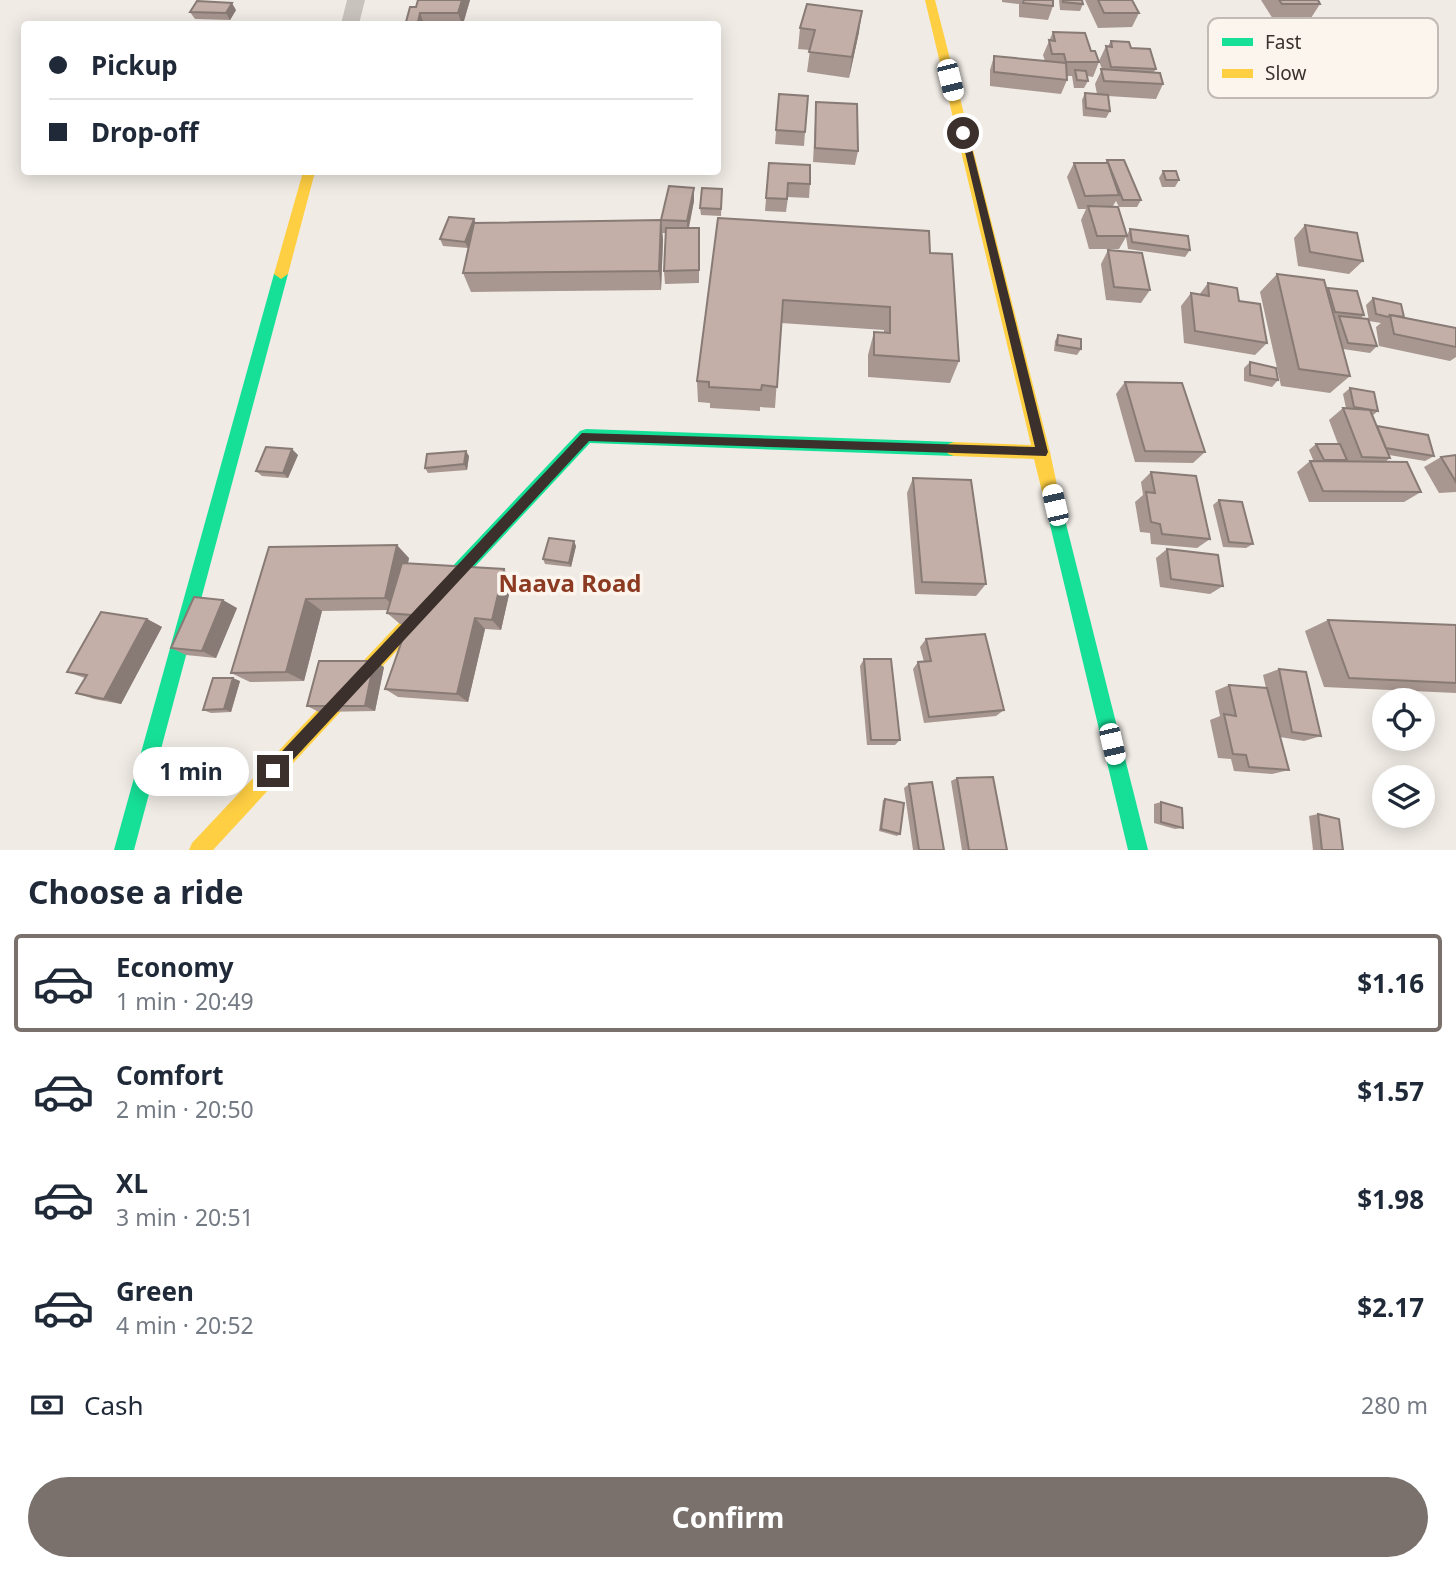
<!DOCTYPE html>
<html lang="en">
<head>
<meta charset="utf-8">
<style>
	:root { --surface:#fff; --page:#f6f6f7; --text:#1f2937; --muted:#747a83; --line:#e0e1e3; --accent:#7a716c }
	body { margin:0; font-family:"Noto Sans",sans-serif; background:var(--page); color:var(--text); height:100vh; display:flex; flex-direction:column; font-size:26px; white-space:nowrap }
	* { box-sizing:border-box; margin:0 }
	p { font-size:23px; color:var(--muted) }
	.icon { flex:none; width:38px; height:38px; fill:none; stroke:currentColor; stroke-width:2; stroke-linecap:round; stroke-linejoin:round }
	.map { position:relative; height:850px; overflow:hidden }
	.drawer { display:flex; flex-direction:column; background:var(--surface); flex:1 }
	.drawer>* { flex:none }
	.guide { position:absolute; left:21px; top:21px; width:700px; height:154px; border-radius:7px; box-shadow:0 4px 18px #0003; display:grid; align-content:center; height:154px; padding:0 28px; background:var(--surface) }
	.controls { position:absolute; left:1372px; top:688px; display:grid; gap:14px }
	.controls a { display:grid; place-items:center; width:63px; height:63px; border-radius:50%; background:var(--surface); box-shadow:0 4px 18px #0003; font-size:35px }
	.end { position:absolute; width:32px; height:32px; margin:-16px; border:9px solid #3b302b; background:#fff; box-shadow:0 0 0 4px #fff }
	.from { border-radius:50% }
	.bubble { position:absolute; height:49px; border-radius:24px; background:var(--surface); box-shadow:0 4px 18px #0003; font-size:23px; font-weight:700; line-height:49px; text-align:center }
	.car { position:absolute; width:21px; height:42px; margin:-21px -10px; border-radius:9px; box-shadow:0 0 5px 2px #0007; background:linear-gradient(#fff 24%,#345 0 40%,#fff 0 76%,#345 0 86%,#fff 0) }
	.guide b { display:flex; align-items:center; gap:24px; height:66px; font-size:26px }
	.guide b+b { border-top:2px solid var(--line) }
	.guide i { width:18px; height:18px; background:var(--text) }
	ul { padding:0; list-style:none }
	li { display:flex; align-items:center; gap:21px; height:98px; margin:0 14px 10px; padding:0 14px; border:4px solid transparent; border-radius:7px }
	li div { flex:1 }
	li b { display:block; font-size:26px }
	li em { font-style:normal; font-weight:700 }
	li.current { border-color:var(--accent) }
	li>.icon { width:63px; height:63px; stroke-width:1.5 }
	h2 { padding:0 28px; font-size:32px; line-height:84px }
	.pay { display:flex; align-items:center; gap:18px; height:77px; padding:0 28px; font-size:26px }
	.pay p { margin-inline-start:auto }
	.cta { display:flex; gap:14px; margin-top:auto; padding:14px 28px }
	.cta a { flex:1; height:80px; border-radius:42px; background:var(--accent); color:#fff; font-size:28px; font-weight:700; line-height:80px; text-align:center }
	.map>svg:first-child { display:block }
</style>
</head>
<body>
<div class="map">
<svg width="1456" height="850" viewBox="0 0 1456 850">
	<rect width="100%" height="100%" fill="#f0ebe5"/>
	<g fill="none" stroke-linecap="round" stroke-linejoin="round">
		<!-- street -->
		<path fill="#c9c3be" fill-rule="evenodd" d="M347,0H365L359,24H341Z"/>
		<!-- fast -->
		<g fill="#16e098" fill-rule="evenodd">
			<path d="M281,269L288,274L134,850H114L274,274Z"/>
			<path d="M586,429L954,442L960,444L962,449L960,454L954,456L590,443L427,618L421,621L415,618L412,612L415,606L580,431Z"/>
			<path d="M1053,496L1059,499L1061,504L1148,850H1128L1045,504L1047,499Z"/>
		</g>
		<!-- slow -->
		<g fill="#ffcf43" fill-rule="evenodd">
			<path d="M925,0H935L1050,452L1061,504L1059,509L1053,512L1047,509L1045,504L1034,459L954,456L948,454L946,449L948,444L954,442L1031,445Z"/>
			<path d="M303,172H315L288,274L281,279L274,274Z"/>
			<path d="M421,603L427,606L430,612L427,618L213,850H189L192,843L415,606Z"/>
		</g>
	</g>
	<!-- wall -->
	<g fill="#a89690">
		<path d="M470,0L463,24H406V22L416,7Z"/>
		<path d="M1002,0H1053V6L1048,20L1019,17V4L1002,2Z"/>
		<path d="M1059,0H1082L1083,4L1080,11L1060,10Z"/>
		<path d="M1085,0H1132L1139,13L1132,27L1098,28Z"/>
		<path d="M1261,0H1318L1320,4L1311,18L1273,19Z"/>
		<path d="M236,10L230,20L195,19L190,12Z"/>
		<path d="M800,28L859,32L849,78L807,72L810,50L798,49Z"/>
		<path d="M1053,32L1091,51L1099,62L1093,77L1087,76L1088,81L1084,88H1074L1072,76H1066L1067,80L1061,94L990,86V70L994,56L1045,61L1043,55Z"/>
		<path d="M1236,34L1290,83L1280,98L1232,90L1228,48Z"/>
		<path d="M1111,41L1131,48L1156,69L1154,72L1163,84L1156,99L1108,96L1110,111L1106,118L1083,116L1082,100L1085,93L1097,94L1095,84L1102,69L1099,61L1106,46H1108Z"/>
		<path d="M1316,67L1341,83L1335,91L1311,86L1310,74Z"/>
		<path d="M1362,70L1387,88L1381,96L1358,91L1356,78Z"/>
		<path d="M779,94L805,132L804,146L775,144Z"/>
		<path d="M816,102L858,151L855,165L813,162Z"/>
		<path d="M1107,160L1141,200L1137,207H1119L1116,201L1113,206L1127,235L1130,229L1190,250L1185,257L1128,249L1126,237L1119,249H1089L1081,220L1086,209H1078L1067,177L1074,163H1105Z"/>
		<path d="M769,163L810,184L809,198L788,197L786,212L765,211Z"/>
		<path d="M1163,171L1179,180L1175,187H1162L1159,178Z"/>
		<path d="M722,189L721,216L701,215L700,208Z"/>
		<path d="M694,201L689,228H699V283L665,284L664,271L666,233H662L661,220Z"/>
		<path d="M718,218L930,253L959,361L950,383L868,377V355L874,332L884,333V330L781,323L775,408L760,407V411L710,408V403L698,402L697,381Z"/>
		<path d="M661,220L663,240L661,290L471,292L463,273L469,245L468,248L443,246L440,239L475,223Z"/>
		<path d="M1305,225L1363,261L1349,274L1298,266L1294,238Z"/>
		<path d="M1108,250L1150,290L1141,303L1106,300L1101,264Z"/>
		<path d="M1277,274L1326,290L1328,288L1364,315L1360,319L1377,346L1370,353L1343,349L1350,376L1330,393L1281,386L1260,292Z"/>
		<path d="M1208,283L1239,301L1267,343L1255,355L1184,343L1181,306L1191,293L1199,295Z"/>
		<path d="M1373,298L1404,317L1456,328V357L1450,361L1379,346L1376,327L1381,323L1369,321L1366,305Z"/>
		<path d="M1058,335L1081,349L1077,355L1054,351L1055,341Z"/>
		<path d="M1250,362L1278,380L1272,387L1244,381V368Z"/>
		<path d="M1125,382L1205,452L1193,463L1135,462L1116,394Z"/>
		<path d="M1350,388L1378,411L1372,416L1377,426L1434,456L1425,461L1389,455L1390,458L1385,462L1421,492L1404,502H1309L1297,472L1310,461L1314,462L1309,450L1316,444H1338L1329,420L1343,408H1346L1343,394Z"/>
		<path d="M298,455L288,478L262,476L256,471Z"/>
		<path d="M1456,455V492L1439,493L1424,467L1441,457Z"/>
		<path d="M469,456L467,470L428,473L425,468Z"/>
		<path d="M1151,472L1210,539L1197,548L1151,544L1150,533L1140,532L1135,502L1143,495L1141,482Z"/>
		<path d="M913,478L986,584L976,596L915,594L907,493Z"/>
		<path d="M1219,500L1253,544L1246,548L1223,547L1213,505Z"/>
		<path d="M576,546L571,567L545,564L543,559Z"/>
		<path d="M269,547L409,558L408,563L512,581L501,630L485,629L468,702L398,697L385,689L407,625L400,624L387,613L388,610L322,611L304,681L250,682L231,673Z"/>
		<path d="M1167,549L1223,586L1210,594L1160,587L1156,558Z"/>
		<path d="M237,608L216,658L186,655L171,648Z"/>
		<path d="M147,619L162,627L121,704L94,699L76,693L85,678L67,672Z"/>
		<path d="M1328,620L1456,625V693L1324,687L1305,631Z"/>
		<path d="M926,639L1004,710L996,716L924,723L913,669L918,662H924L920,647Z"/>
		<path d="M864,659L900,740L895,745H867L860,666Z"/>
		<path d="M384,667L375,711L319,712L307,706Z"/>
		<path d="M1279,669L1321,736L1304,741L1280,737L1289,770L1272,774L1234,771L1231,759L1218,758L1210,720L1220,716L1215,691L1229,685L1266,688L1263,675Z"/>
		<path d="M240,681L231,712L211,713L203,710Z"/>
		<path d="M957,778L1007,850H962L951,781Z"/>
		<path d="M909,784L944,850H913L904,788Z"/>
		<path d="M885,799L900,834L897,836L879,831L883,800Z"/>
		<path d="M1161,802L1183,828L1175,829L1154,823V804Z"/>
		<path d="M1318,814L1343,850H1313L1309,816Z"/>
	</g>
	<!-- shaded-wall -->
	<g fill="#887a75">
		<path d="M462,0H470L463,24H462L458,13Z"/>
		<path d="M232,3L236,10L230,20L226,13Z"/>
		<path d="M862,11L859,32L849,78L852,57Z"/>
		<path d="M420,13L424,24H419L418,22Z"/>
		<path d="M694,188V201L687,235V221Z"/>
		<path d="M474,219L477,226L468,248L465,242Z"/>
		<path d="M661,220L663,240L661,290L659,271Z"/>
		<path d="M292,449L298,455L288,478L283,473Z"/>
		<path d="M466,451L469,456L467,470L464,464Z"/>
		<path d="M574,541L576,546L571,567L569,563Z"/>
		<path d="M397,545L409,558L398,610L385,598Z"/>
		<path d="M504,569L512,581L501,630L492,620Z"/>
		<path d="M306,599L322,611L304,681L286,672Z"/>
		<path d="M223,600L237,608L216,658L202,651Z"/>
		<path d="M475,618L485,629L468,702L457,694Z"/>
		<path d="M147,619L162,627L121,704L104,699Z"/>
		<path d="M374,661L384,667L375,711L365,706Z"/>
		<path d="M233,678L240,681L231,712L224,709Z"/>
	</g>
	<!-- building -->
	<g fill="#c3afa7" stroke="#887a75" stroke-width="2">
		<path d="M418,0H462L458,13H420L418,22H406L410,7H416Z"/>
		<path d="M1024,0H1053V6L1023,3Z"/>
		<path d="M1063,0H1082L1083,4L1063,2Z"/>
		<path d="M1098,0H1132L1139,13H1104Z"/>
		<path d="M1279,0H1318L1320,4H1282Z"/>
		<path d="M197,1L232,3L226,13L190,12Z"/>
		<path d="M807,4L862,11L852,57L809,52L815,30L800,28Z"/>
		<path d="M1053,32L1085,33L1091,51H1095L1099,62H1066L1064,54H1052L1049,40L1055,41Z"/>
		<path d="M1111,41L1129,42L1131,48L1150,49L1156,69L1111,67L1106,46L1112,47Z"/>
		<path d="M994,56L1066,63L1067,80L994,72Z"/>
		<path d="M1101,69L1160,73L1163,84L1104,81Z"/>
		<path d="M1075,70L1086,71L1088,81L1077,80Z"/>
		<path d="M1085,93L1108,95L1110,111L1086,108Z"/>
		<path d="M779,94L808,96L805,132L776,130Z"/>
		<path d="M816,102L857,104L858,151L815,148Z"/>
		<path d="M1107,160H1124L1141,200H1123Z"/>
		<path d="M769,163L810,165V184L788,183L787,199L766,198Z"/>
		<path d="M1074,163H1108L1119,195L1085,196Z"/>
		<path d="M1163,171H1176L1179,180H1166Z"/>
		<path d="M669,186L694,188L687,221L661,220Z"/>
		<path d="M702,188L722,189L721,209L700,208Z"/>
		<path d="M1088,206L1118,207L1127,236H1097Z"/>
		<path d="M449,217L474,219L465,242L440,239Z"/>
		<path d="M718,218L929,231L930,253L952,254L959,361L874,355V332L890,333V307L783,300L777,387L762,385L761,390L709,387V382L697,381Z"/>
		<path d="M661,220L659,271L463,273L474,223Z"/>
		<path d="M1305,225L1357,233L1363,261L1310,252Z"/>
		<path d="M666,228H699V270L664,271Z"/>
		<path d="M1130,229L1188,236L1190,250L1132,242Z"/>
		<path d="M1108,250L1142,253L1150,290L1114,287Z"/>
		<path d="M1277,274L1324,280L1350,376L1299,369Z"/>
		<path d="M1208,283L1237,288L1239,301L1260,304L1267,343L1195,331L1191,293L1209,296Z"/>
		<path d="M1328,288L1357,291L1364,315L1335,312Z"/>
		<path d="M1373,298L1401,304L1404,317L1390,315L1388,317L1376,314Z"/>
		<path d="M1390,315L1456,328V347L1394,334Z"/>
		<path d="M1339,316L1368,319L1377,346L1348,343Z"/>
		<path d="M1058,335L1081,339V349L1057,345Z"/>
		<path d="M1250,362L1276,368L1278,380L1250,375Z"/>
		<path d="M1125,382L1182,383L1205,452L1145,451Z"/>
		<path d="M1350,388L1374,392L1378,411L1354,407Z"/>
		<path d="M1343,408L1370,410L1390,458L1362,457Z"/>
		<path d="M1377,426L1428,435L1434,456L1386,448Z"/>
		<path d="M1316,444H1340L1347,460H1324Z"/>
		<path d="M266,447L292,449L283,473L256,471Z"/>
		<path d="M466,451L464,464L425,468L427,454Z"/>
		<path d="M1456,455V482L1441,457Z"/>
		<path d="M1310,461L1407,462L1421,492L1323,491Z"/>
		<path d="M1151,472L1196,476L1210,539L1162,534L1160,524L1151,522L1146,492L1155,493Z"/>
		<path d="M913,478L971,480L986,584L922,582Z"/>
		<path d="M1219,500L1242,502L1253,544L1229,542Z"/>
		<path d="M549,538L574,541L569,563L543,559Z"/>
		<path d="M397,545L385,598L306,599L286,672L231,673L269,547Z"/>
		<path d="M1167,549L1218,555L1223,586L1171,579Z"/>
		<path d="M402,563L504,569L492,620L475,618L457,694L385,689L411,615L387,613Z"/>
		<path d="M194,597L223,600L202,651L171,648Z"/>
		<path d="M101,612L147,619L104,699L76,693L87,675L67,672Z"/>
		<path d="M1328,620L1456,625V683L1349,678Z"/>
		<path d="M985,634L1004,710L929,717L918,662L931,661L926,639Z"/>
		<path d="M864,659H891L900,740H871Z"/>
		<path d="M319,661H374L365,706H307Z"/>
		<path d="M1279,669L1306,672L1321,736L1292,732Z"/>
		<path d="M213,678H233L224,709L203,710Z"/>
		<path d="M1229,685L1267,688L1289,770L1249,767L1246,755L1233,754L1224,714L1236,716Z"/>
		<path d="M993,777L1007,850H969L957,778Z"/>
		<path d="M932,782L944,850H919L909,784Z"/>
		<path d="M885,799L904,803L900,834L881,829Z"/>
		<path d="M1161,802L1182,808L1183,828L1161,822Z"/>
		<path d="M1318,814L1339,819L1343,850H1322Z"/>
	</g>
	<!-- route -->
	<path fill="#3b302b" d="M960,131L968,133L1048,452L1046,456L589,441L278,776H268V766L582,433L1035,447Z"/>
	<g text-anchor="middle" stroke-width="7" stroke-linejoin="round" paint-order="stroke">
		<!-- quarter labels -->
		<g font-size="24" font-weight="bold" fill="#8c3b22" stroke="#fbf5ee">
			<text x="570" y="592">Naava Road</text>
		</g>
	</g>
	<!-- legend -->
	<rect x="1208" y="18" width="230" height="80" rx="10" fill="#fbf5ee" stroke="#c1bab4" stroke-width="2"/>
	<rect x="1222" y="38" width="31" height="8" fill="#16e098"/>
	<rect x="1222" y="69" width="31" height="9" fill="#ffcf43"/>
	<g font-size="19" fill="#3b302b">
		<text x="1265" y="49">Fast</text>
		<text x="1265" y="80">Slow</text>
	</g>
</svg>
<div class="controls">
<a><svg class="icon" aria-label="locate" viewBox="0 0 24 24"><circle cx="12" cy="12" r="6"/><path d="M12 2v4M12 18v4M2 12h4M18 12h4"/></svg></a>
<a><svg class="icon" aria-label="layers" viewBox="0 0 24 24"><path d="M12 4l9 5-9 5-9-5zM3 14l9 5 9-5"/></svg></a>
</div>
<i class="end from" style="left:963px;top:133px"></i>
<i class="end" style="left:273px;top:771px"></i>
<div class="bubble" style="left:133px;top:747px;width:116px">1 min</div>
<i class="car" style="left:950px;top:80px;rotate:166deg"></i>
<i class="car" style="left:1055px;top:505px;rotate:347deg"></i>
<i class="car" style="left:1112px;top:744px;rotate:167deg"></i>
<div class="guide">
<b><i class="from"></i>Pickup</b>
<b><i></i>Drop-off</b>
</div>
</div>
<section class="drawer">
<h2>Choose a ride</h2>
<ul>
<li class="current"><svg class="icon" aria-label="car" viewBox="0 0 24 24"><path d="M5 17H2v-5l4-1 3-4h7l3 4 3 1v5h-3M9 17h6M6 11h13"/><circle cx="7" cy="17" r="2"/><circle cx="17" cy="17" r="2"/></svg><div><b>Economy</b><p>1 min · 20:49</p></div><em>$1.16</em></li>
<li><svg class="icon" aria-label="car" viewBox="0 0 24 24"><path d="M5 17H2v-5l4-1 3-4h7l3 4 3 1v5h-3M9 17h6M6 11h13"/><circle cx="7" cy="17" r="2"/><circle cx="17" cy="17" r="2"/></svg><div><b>Comfort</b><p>2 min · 20:50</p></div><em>$1.57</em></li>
<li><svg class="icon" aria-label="car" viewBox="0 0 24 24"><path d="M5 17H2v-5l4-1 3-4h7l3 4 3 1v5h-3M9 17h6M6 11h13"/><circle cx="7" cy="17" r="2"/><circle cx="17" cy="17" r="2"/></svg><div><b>XL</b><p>3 min · 20:51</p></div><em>$1.98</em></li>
<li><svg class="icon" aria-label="car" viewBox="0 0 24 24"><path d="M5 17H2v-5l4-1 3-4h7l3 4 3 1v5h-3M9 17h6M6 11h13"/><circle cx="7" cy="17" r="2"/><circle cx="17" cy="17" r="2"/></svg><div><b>Green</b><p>4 min · 20:52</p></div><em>$2.17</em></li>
</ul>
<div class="pay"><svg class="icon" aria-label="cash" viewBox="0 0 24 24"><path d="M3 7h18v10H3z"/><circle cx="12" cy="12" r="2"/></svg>Cash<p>280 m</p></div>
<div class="cta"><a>Confirm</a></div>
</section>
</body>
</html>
